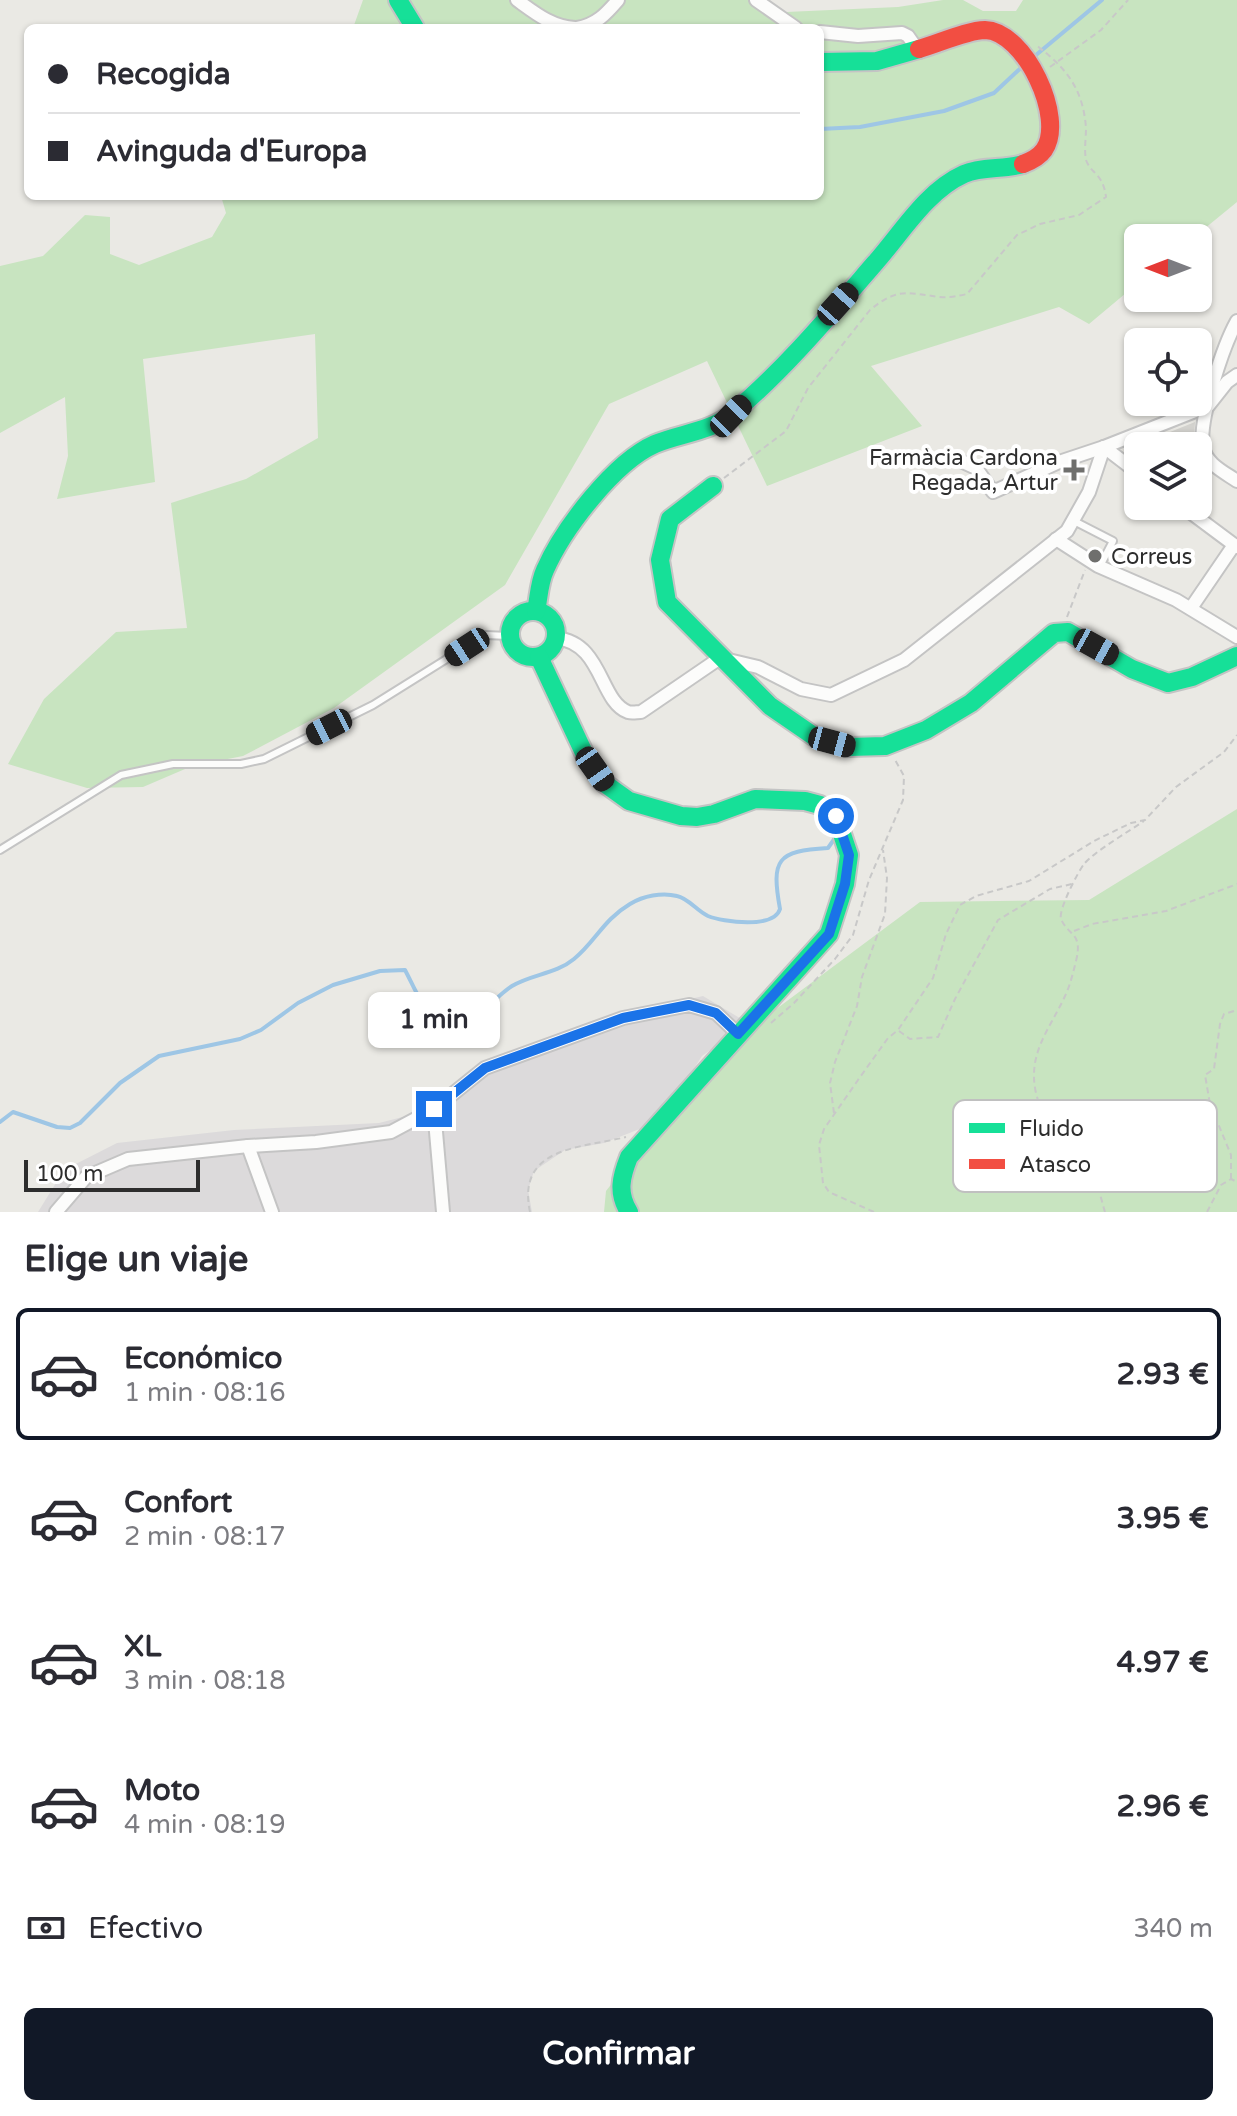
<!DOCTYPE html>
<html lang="es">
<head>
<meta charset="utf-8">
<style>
	:root { --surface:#fff; --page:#f2f2f3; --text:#2b2b33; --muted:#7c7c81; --line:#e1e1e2; --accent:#111827 }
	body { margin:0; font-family:"Varela Round",sans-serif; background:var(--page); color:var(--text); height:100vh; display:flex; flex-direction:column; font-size:30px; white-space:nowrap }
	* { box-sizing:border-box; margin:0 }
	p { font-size:26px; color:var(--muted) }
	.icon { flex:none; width:44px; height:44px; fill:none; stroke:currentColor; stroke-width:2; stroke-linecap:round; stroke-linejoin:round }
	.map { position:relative; height:1212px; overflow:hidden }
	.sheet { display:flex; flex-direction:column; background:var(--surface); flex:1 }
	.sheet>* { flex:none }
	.top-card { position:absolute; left:24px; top:24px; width:800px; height:176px; border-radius:12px; box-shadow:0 2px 6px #0004; display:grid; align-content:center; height:176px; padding:0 24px; background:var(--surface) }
	.needle { width:52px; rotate:270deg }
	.tools { position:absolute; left:1124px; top:224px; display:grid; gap:16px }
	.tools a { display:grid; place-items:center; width:88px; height:88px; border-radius:12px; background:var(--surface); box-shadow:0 2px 6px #0004; font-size:40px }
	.scale { position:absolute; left:24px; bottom:20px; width:176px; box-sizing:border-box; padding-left:8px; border:4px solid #2d2d2d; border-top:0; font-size:22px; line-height:28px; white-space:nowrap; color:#2d2d2d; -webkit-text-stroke:6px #fff; paint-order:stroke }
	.end { position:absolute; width:36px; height:36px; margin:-18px; border:10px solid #1a73e8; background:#fff; box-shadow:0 0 0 4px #fff }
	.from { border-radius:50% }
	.bubble { position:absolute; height:56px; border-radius:12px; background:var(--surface); box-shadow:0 2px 6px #0004; font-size:26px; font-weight:700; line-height:56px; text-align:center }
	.car { position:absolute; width:24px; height:48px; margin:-24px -12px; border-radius:10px; box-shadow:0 0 6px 2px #0007; background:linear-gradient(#222 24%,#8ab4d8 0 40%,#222 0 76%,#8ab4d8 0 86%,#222 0) }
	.top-card b { display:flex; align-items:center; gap:28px; height:76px; font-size:30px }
	.top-card b+b { border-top:2px solid var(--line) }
	.top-card i { width:20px; height:20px; background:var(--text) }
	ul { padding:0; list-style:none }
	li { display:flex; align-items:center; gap:24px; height:132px; margin:0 16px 12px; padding:0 8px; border:4px solid transparent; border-radius:12px }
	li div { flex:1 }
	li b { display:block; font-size:30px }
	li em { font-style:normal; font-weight:700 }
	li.current { border-color:var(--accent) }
	li>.icon { width:72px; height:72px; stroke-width:1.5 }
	h2 { padding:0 24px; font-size:36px; line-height:96px }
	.pay { display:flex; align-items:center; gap:20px; height:88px; padding:0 24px; font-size:30px }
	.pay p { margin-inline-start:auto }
	.action { display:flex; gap:16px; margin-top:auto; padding:16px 24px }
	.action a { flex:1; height:92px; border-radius:12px; background:var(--accent); color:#fff; font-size:32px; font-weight:700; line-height:92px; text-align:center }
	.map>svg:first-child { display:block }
</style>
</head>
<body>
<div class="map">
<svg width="1237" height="1212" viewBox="0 0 1237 1212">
	<rect width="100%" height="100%" fill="#eae9e4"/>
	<!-- industrial -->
	<path fill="#dcdadb" d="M703,996L748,1023L702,1056L660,1121L604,1143L565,1150L534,1171L528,1190L532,1212H38L64,1170L117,1143L234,1130L379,1123L434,1109L485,1068L584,1024Z"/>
	<!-- green -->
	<g fill="#c8e4c0">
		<path d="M363,0H755L786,12L898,7L943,0H963L983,11H1016L1023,0H1237V202L1193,238H1138V283L1089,324L1059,307L871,366L922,426L767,486L707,361L609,404L505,585L334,708L243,756L192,766L143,787L87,788L8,764L44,699L116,632L187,628L171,503L246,479L318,438L315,334L143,359L155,482L57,499L68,456L65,397L0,433V266L43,256L85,215L110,217V254L139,265L212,237L226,213L221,196H820V28H353Z"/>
		<path d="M1237,809V1212H604L606,1191L709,1059L920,902L1089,900Z"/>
	</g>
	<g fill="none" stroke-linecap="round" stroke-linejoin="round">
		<!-- stream -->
		<g stroke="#9ec6e5" stroke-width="4">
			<path d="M1036,55L1102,0"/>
			<path d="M820,129L860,127L944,111L994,93L1024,65"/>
			<path d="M0,1122L13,1112L57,1127L70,1128L80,1123L120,1083L159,1056L240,1039L261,1030L298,1003L333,985L380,971L405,970C420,998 423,1019 460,1014C468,1013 477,1013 484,1009C494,1002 502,992 512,986C532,974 556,974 574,959C596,941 603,920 630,904C643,896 662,892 677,896C688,898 697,911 708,916C723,922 774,929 780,909C771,859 777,851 828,848L835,838"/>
		</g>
	</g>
	<!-- building -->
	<path fill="#d3d2ce" d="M1195,422L1194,437L1188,446H1135Z"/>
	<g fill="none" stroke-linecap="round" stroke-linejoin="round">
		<defs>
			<g id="lane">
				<path d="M1074,521L1113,541L1100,566"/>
				<path d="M0,850L121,775L173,764H241L264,759L373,705L485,635L509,636"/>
			</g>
			<g id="street">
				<path d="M517,0C535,13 552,27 575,28"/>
				<path d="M756,0L796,28"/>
				<path d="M577,28C596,25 606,14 618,0"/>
				<path d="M820,32L858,36L902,33L908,36L917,49"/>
				<path d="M1237,321C1224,344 1198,420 1203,447C1206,464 1224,472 1237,481"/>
				<path d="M1104,447L1138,473"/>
				<path d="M963,462L976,468L993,492L1059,462L1104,447L1208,406L1227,382L1237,375"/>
				<path d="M1182,506L1237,547"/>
				<path d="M1056,539L1098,566L1176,600L1237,637"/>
				<path d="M1191,608L1234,545"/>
				<path d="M556,638C603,643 599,701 628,712C632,713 637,712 641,712L720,658L758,667L801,689L831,695L904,660L1067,531L1089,492L1104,447"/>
				<path d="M434,1109L443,1212"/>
				<path d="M248,1146L272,1212"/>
				<path d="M56,1212L86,1177L128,1159L248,1146L316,1142L391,1132L434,1109L485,1068L623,1018L689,1005L716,1013L738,1034"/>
			</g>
			<g id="fast">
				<path d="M398,0L415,28"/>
				<path d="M820,62L877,61L919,49"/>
				<path d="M713,486L670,519L660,560L667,602L770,706L815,737L849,747L885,746L926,730L971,703L1054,633L1068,632L1132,669L1168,683L1192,677L1237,656"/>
				<circle cx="533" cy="634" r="23"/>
				<path d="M536,611C539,597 539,583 545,570C563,529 614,462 655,444C681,433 711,432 733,413C785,369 830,315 875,263C901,234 926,191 964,174C982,166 1004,170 1023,164"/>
				<path d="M539,657L585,755L604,783L629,801L681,816L697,817L714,814L755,799L805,801L820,805L836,816L849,855L845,884L829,934L629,1157C621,1177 617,1193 629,1212"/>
			</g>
			<path id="jam" d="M919,49C937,44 968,30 985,30C1025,31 1066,119 1044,150C1039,157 1031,161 1023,164"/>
		</defs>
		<!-- lane casing -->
		<use href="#lane" stroke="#c4c4c4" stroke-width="10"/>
		<!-- street casing -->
		<use href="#street" stroke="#c4c4c4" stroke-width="16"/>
		<!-- fast casing -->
		<use href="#fast" stroke="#c4c4c4" stroke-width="22"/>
		<!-- jam casing -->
		<use href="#jam" stroke="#c4c4c4" stroke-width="22"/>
		<!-- path -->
		<g stroke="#c8c8c8" stroke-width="2" stroke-dasharray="6 4" stroke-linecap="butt">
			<path d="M1050,67L1101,30L1128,0"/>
			<path d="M724,478L786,431L808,388L870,310C898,287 908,293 940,297C948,298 958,296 967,294L1017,235L1040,224L1079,215L1106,197C1103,173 1091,174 1086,160C1084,150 1086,138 1086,128C1083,88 1066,68 1036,45"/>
			<path d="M1067,617L1085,570"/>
			<path d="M1074,931L1092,924L1166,911L1237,884"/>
			<path d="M771,1023L794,1003L835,959L853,935L869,880L903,800L904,776L894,758"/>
			<path d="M899,1031L910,1039L938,1037L955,999L998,920L1050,889L1072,884"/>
			<path d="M834,1113L830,1083L835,1062L857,1006L862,977L885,914L887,878L883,850"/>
			<path d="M1231,1179V1155L1210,1104L1205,1075L1214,1069L1220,1024L1224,1014L1237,1010"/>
			<path d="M530,1212C516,1146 582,1148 626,1137"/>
			<path d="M874,1212L829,1192L823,1183L819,1145L824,1129L858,1080L888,1038L898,1030L933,978L946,934L960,905L976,896L1029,881L1094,841L1131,823L1145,820L1176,787L1224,752L1237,735"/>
			<path d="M1105,1212C1101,1199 1098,1183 1091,1172C1073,1144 1044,1127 1036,1093C1027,1053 1050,1029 1065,996C1070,986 1073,973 1076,961C1083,932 1069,937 1061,919C1058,910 1078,872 1084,864C1095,851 1128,832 1144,821"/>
			<path d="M1207,1212L1221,1185L1231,1179L1237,1182"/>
		</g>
		<!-- lane -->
		<use href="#lane" stroke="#fcfcfb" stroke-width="6"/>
		<!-- street -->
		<use href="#street" stroke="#fcfcfb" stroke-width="12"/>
		<!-- fast -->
		<use href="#fast" stroke="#16e098" stroke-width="18"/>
		<!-- jam -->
		<use href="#jam" stroke="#f24e42" stroke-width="18"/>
	</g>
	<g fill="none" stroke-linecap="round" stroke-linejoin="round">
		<!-- route -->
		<path stroke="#1a73e8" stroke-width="10" d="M434,1109L485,1068L623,1018L689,1005L716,1013L738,1034L829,934L845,884L849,855L836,816"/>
	</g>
	<!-- markers -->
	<g fill="#6f6f6d" stroke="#fff" stroke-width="3">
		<path d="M1070 458h8v8h8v8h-8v8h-8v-8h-8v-8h8z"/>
		<circle cx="1095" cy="556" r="8"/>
	</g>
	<g text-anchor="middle" stroke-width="8" stroke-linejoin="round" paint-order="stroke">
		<!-- poi labels -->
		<g font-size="22" fill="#2d2d2d" stroke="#fff" text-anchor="end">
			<text x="1058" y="465">Farmàcia Cardona<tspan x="1058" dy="25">Regada, Artur</tspan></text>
			<text x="1111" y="564" text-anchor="start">Correus</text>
		</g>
	</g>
	<!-- legend -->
	<rect x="953" y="1100" width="264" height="92" rx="12" fill="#fff" stroke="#c0c0c0" stroke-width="2"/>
	<rect x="969" y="1123" width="36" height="10" fill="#16e098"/>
	<rect x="969" y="1159" width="36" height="10" fill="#f24e42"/>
	<g font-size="22" fill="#2d2d2d">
		<text x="1019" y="1136">Fluido</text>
		<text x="1019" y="1172">Atasco</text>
	</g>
</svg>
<div class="tools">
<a><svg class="needle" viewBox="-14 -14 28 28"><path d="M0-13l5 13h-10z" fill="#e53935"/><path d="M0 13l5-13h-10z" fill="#7c7c81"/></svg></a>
<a><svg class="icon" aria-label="locate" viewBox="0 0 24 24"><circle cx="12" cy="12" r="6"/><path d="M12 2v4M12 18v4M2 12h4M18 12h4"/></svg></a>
<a><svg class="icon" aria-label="layers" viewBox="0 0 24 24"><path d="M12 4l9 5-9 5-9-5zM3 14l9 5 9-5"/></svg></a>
</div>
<div class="scale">100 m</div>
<i class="end from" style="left:836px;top:816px"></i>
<i class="end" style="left:434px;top:1109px"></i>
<div class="bubble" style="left:368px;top:992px;width:132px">1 min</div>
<i class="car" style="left:838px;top:304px;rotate:42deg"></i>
<i class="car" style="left:731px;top:416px;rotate:44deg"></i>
<i class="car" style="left:467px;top:647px;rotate:237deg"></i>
<i class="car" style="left:1096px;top:647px;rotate:119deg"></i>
<i class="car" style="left:329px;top:727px;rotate:243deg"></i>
<i class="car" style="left:832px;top:742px;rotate:105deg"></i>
<i class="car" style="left:595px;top:769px;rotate:145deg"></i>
<div class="top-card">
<b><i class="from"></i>Recogida</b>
<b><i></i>Avinguda d'Europa</b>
</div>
</div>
<section class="sheet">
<h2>Elige un viaje</h2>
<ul>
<li class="current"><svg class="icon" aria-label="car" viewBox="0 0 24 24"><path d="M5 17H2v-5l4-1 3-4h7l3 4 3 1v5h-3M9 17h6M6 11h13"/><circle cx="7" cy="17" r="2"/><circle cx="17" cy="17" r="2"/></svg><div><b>Económico</b><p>1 min · 08:16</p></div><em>2.93 €</em></li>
<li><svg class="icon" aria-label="car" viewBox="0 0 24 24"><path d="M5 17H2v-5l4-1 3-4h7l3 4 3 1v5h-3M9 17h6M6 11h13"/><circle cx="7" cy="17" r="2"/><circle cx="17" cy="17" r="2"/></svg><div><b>Confort</b><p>2 min · 08:17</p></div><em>3.95 €</em></li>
<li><svg class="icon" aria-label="car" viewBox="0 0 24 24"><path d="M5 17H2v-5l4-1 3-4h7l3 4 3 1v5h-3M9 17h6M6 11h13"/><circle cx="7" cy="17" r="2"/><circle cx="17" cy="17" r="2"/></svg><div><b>XL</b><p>3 min · 08:18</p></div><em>4.97 €</em></li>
<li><svg class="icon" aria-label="car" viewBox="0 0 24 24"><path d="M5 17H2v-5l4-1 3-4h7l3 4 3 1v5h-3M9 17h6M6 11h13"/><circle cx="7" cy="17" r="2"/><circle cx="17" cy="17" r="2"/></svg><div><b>Moto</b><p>4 min · 08:19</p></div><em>2.96 €</em></li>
</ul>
<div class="pay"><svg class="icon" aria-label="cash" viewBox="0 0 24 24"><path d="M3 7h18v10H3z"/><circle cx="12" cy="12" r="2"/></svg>Efectivo<p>340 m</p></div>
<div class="action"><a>Confirmar</a></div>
</section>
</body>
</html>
